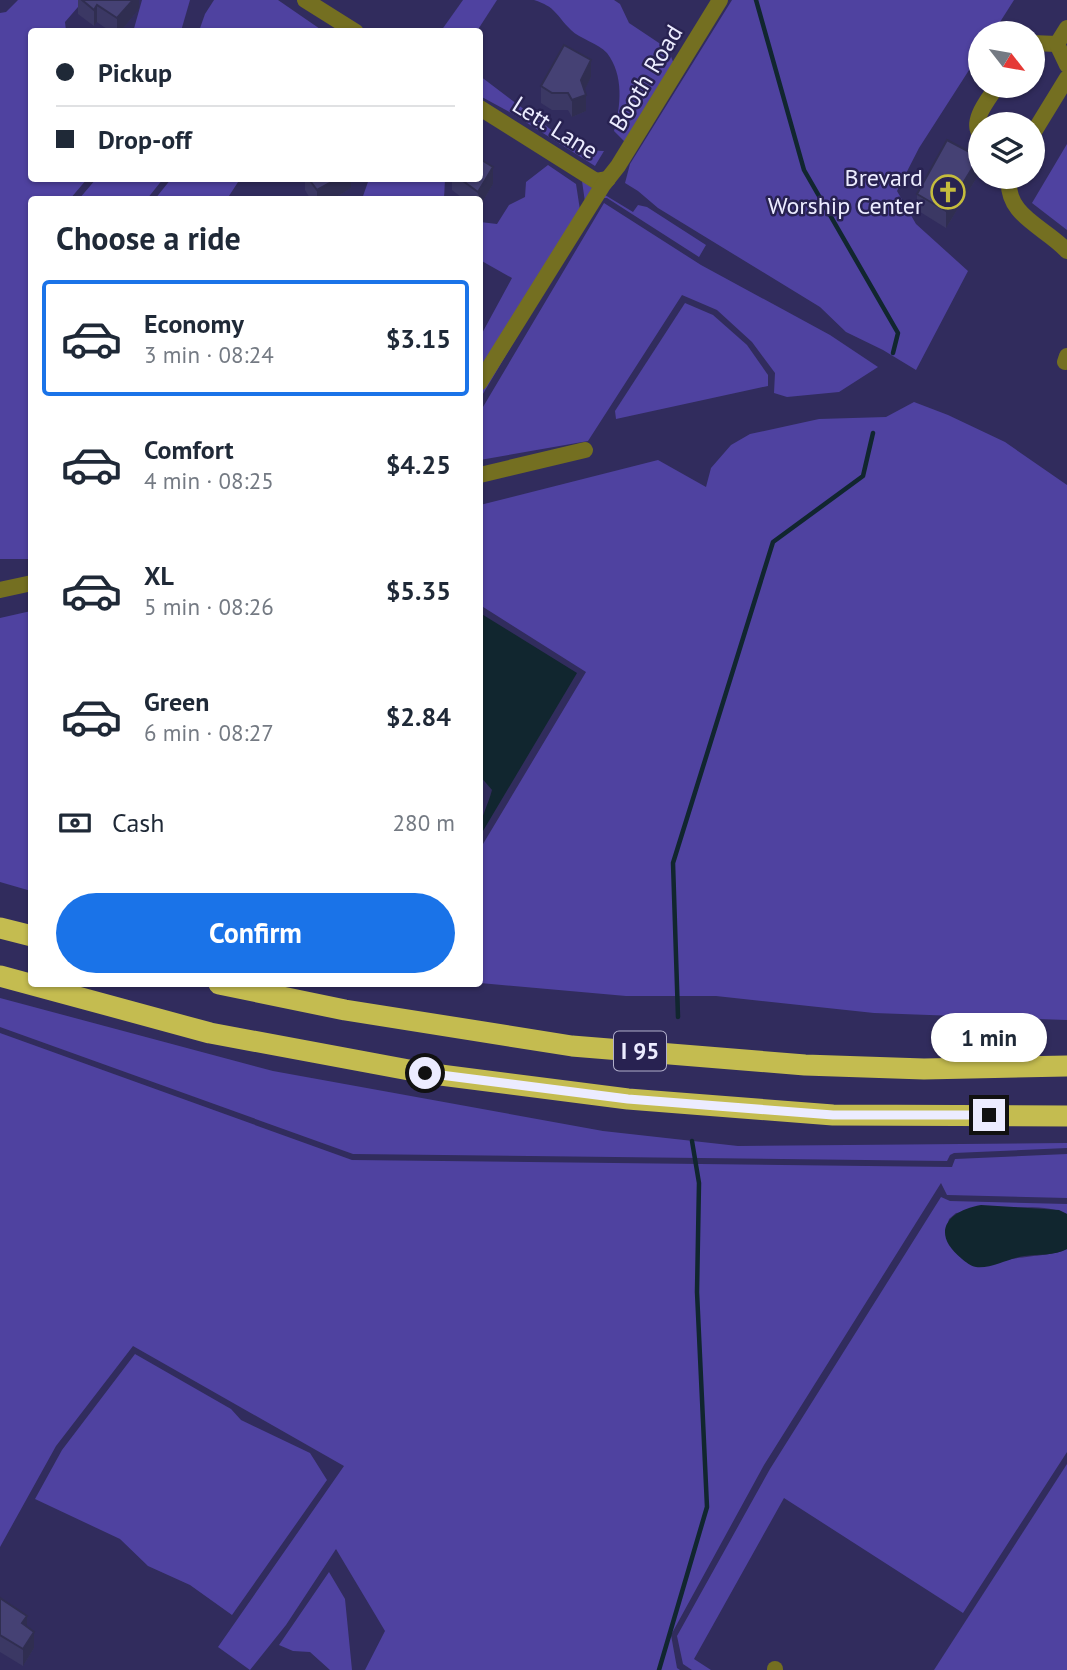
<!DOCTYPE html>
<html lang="en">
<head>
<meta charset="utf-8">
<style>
	:root { --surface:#fff; --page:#f2f2f3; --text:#1f2937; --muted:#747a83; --line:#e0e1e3; --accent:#1a73e8 }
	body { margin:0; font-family:"PT Sans",sans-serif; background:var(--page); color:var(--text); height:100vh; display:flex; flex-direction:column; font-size:26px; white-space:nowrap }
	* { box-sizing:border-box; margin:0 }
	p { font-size:23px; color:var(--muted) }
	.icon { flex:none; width:38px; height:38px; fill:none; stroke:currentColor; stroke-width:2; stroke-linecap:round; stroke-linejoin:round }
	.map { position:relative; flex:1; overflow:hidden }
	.sheet { position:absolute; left:28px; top:196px; width:455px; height:791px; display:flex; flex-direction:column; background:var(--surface); border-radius:7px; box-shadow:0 2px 5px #0004 }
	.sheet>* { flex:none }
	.hud { position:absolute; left:28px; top:28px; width:455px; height:154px; border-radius:7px; box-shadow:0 2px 5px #0004; display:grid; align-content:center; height:154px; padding:0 28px; background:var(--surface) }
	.needle { width:46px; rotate:121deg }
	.fabs { position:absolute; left:968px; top:21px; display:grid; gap:14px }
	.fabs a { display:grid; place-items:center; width:77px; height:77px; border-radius:50%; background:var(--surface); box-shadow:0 2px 5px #0004; font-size:35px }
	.end { position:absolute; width:32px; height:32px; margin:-16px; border:9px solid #ececff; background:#111; box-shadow:0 0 0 4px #111 }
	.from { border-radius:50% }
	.bubble { position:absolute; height:49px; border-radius:24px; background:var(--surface); box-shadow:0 2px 5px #0004; font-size:23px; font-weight:700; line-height:49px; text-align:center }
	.hud b { display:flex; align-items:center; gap:24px; height:66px; font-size:26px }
	.hud b+b { border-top:2px solid var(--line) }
	.hud i { width:18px; height:18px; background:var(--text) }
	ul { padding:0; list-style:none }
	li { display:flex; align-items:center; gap:21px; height:116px; margin:0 14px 10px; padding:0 14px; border:4px solid transparent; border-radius:7px }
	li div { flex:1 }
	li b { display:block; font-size:26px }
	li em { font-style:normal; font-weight:700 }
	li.selected { border-color:var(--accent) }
	li>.icon { width:63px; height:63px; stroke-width:1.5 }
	h2 { padding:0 28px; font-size:32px; line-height:84px }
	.pay { display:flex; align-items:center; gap:18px; height:77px; padding:0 28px; font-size:26px }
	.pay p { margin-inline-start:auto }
	.primary-button { display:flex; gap:14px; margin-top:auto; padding:14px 28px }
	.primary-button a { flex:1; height:80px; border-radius:42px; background:var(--accent); color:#fff; font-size:28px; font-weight:700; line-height:80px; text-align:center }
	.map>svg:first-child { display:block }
</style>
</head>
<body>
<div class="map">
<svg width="1067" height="1670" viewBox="0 0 1067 1670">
	<rect width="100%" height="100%" fill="#312c5d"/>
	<!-- green -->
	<g fill="#4f42a0">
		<path d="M18,0H84L65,22L66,31L32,32V178L87,179L70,199L32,200L31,559H0V13L6,12Z"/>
		<path d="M142,0H190L181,31L133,32Z"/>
		<path d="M214,0H278L323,31H199L205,14Z"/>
		<path d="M463,0H497L477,31H441Z"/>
		<path d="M534,0H614L620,4L629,23L668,49L674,64L626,143L614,131C621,106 624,75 607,53C598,43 580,39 571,30C555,14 556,7 534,0Z"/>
		<path d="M732,0H1014L993,33H980V53L919,148L897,191L916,224L968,271L916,370L883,350L846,332L820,307L658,208L638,191L625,183L630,164Z"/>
		<path d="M480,76L578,150L604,151L595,166L513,114L480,96Z"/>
		<path d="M1067,144V230L1032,203Z"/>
		<path d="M548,165L576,184L580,210L480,372V337L512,278L480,260V222L497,224L509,205L525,197L526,182Z"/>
		<path d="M96,179V178L163,179L147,199H79Z"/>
		<path d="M171,179V178L240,179L227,199H155Z"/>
		<path d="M369,179H445L444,199H362Z"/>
		<path d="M582,181L633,212L638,205L647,207L706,245L699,257L607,198H599L480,399V384L586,209Z"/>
		<path d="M604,203L701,265L830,335L878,367L839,392L787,397L774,393L775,373L752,342L717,310L682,295L588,441L480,460V412Z"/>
		<path d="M685,303L713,315L747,345L768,375V386L616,419L615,411Z"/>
		<path d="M914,402L948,415L1005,442L1067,485V1020L874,1013L716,996H626L480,983V849L586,672L480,605V505L658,460L706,487L711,468L731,445L750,434L819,419L886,417Z"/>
		<path d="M31,611H32L31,891L0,882V618Z"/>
		<path d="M0,998L273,1071L603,1131L738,1146L1067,1143V1148L954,1153L950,1155L947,1161L353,1154L0,1027Z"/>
		<path d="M0,1033L352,1160L952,1167L955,1159L1067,1154V1198L947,1195L941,1183L764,1465L671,1635L677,1668L680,1670H365L385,1631L336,1549L286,1625L250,1670L218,1647L344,1466L133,1346L56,1446L0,1547Z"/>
		<path d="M941,1197L950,1201L1067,1204V1214C1044,1201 983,1210 956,1213L949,1219L946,1231L1003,1261C1020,1256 1054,1256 1067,1249V1452L963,1613L784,1498L694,1659L711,1670H692L683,1664L677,1636L770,1469Z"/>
		<path d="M135,1354L231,1409L241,1420L310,1453L327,1480L232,1615L190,1585L148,1566L120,1539L35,1499L62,1450Z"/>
		<path d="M1067,1464V1670H934Z"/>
		<path d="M329,1572L345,1599L352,1670H330L310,1652L293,1651L279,1645Z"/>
	</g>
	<!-- water -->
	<g fill="#11262f">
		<path d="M480,613L577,673L480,836C479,819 488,806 492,790L480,776Z"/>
		<path d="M981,1205L1059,1210L1067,1214V1249C1054,1256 1038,1254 1024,1256C1009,1258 991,1269 976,1267C970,1266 966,1262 962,1259C930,1233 947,1211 981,1205Z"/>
	</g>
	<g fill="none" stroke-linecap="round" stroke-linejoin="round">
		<!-- stream -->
		<g stroke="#11262f" stroke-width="4.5">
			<path d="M756,0L804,170L898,333L893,353"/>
			<path d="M678,1017L673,863L773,542L863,476L873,433"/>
			<path d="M659,1670L707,1507L697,1292L699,1183L692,1141"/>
		</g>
		<!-- minor -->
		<g stroke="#746f21" stroke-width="16">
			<path d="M305,0L356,32"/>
			<path d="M1032,43L1057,44"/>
			<path d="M1057,44L1067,65"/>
			<path d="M1057,44L1067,28"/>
			<path d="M480,108L596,181L608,179"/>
			<path d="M980,134C970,120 989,99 997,86"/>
			<path d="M1032,135L1067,78"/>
			<path d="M1009,177C1005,216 1044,226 1067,251"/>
			<path d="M1065,362L1067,356"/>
			<path d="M480,382L603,185L618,166L720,0"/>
			<path d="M480,475L585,450"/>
			<path d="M0,590L32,583"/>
			<path d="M775,1669V1670"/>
		</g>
		<!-- highway -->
		<g stroke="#c4bc50" stroke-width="21">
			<path d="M0,928L32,936"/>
			<path d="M0,976L210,1033L425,1073L628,1099L833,1115L1067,1116"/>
			<path d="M219,984L345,1010L572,1046L805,1065L924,1069L1067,1066"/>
		</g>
	</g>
	<!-- wall -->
	<g fill="#3b3864">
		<path d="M78,0H139V9L120,32H111L97,22L94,26L78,14Z"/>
		<path d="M591,77L584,90L586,111L572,117L568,110H552L541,103V86Z"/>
		<path d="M979,174L946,228L917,210V194Z"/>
		<path d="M305,178H351V188L331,200H311L305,190Z"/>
		<path d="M452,178H480L493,184L480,206V200H465L452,190Z"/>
		<path d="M0,1598L27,1626L34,1648L23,1666L0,1652Z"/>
	</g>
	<!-- shaded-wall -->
	<g fill="#302e51">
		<path d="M133,0H139V9L120,32H117V18Z"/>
		<path d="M97,5V22L94,26V10Z"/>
		<path d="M591,60V77L581,97L586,95V111L572,117V100L581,80Z"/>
		<path d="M979,157V174L946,228V211Z"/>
		<path d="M493,167V184L480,206L478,192Z"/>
		<path d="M339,178H351V188L331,200H317V190Z"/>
		<path d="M27,1616V1632L22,1623Z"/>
		<path d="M34,1632V1648L23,1666V1649Z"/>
	</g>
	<!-- building -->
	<g fill="#454174" stroke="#302e51" stroke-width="2">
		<path d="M82,0H133L117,18L97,5L94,10Z"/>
		<path d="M564,45L591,60L581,80L586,95L572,100L568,93H552L541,86Z"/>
		<path d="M947,140L979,157L946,211L917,194Z"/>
		<path d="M480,159L493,167L478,192L459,178H480Z"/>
		<path d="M308,178H339L317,190Z"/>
		<path d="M0,1598L27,1616L22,1623L34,1632L23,1649L0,1635Z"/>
	</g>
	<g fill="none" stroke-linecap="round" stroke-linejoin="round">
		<!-- route -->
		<path stroke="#ececff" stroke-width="9" d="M425,1073L628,1099L833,1115H989"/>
	</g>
	<!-- icons -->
	<defs>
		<symbol id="church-ring" viewBox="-11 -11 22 22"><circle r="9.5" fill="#282251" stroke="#c5bc3d" stroke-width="1.5"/><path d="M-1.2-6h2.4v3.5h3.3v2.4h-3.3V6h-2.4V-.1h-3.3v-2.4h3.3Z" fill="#c5bc3d"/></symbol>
	</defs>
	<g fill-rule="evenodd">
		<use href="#church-ring" x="929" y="173" width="38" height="38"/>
	</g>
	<g text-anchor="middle" stroke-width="5" stroke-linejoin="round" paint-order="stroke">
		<!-- shield labels -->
		<rect fill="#282251" stroke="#b1afcb" stroke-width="2" x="614" y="1031.5" width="52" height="39" rx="5"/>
		<g font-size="23" font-weight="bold" fill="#ececff">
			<text x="640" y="1059">I 95</text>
		</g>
		<!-- street labels -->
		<g font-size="24" fill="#ececff" stroke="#282251">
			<text transform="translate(646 78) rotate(-59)" y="8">Booth Road</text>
			<text transform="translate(555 128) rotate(32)" y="8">Lett Lane</text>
		</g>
		<!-- poi labels -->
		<g font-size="24" fill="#ececff" stroke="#282251" text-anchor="end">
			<text x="923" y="186">Brevard<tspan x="923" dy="28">Worship Center</tspan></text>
		</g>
	</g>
</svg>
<div class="fabs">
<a><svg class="needle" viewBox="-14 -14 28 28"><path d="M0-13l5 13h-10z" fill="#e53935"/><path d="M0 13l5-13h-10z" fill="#747a83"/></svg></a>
<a><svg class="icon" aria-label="layers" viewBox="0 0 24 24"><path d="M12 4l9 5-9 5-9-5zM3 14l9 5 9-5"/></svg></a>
</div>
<i class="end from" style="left:425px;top:1073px"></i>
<i class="end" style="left:989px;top:1115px"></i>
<div class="bubble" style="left:931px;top:1013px;width:116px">1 min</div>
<div class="hud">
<b><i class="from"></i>Pickup</b>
<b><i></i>Drop-off</b>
</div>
<section class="sheet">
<h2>Choose a ride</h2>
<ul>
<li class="selected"><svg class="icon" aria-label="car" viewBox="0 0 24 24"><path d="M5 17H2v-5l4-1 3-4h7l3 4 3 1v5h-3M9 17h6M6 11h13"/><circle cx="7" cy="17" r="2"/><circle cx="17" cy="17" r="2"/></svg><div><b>Economy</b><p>3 min · 08:24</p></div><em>$3.15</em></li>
<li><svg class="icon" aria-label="car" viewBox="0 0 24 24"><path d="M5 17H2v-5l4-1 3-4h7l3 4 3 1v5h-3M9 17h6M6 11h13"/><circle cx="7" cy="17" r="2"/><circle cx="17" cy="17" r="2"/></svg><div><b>Comfort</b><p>4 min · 08:25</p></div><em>$4.25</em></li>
<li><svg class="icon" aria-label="car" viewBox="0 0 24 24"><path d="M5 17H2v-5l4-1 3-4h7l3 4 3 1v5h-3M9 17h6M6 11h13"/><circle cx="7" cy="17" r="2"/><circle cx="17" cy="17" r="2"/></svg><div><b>XL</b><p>5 min · 08:26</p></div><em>$5.35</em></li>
<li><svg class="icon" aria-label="car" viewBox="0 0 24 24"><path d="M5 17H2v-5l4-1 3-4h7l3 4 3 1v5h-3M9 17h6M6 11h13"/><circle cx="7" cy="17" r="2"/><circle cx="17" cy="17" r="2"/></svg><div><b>Green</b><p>6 min · 08:27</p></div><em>$2.84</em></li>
</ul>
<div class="pay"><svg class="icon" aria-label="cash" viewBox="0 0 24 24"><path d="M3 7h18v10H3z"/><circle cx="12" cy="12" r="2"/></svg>Cash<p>280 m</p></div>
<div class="primary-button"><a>Confirm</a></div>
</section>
</div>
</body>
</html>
